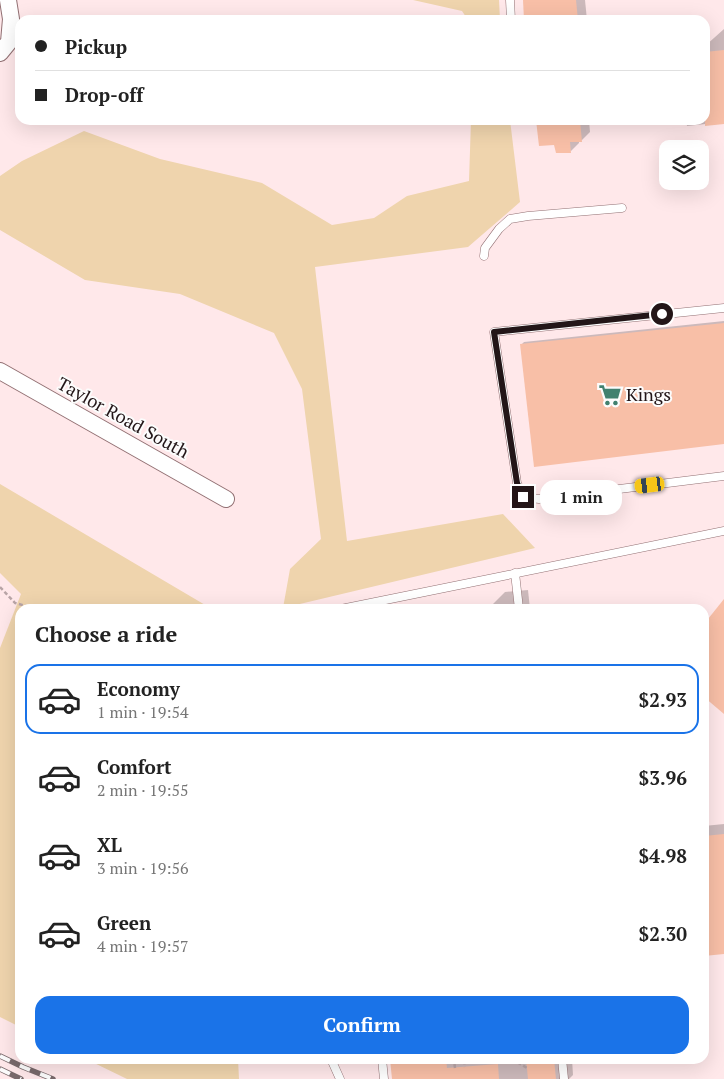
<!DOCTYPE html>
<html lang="en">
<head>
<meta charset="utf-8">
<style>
	:root { --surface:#fff; --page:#f2f2f2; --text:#222; --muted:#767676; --line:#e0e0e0; --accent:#1a73e8 }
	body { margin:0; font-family:"PT Serif",serif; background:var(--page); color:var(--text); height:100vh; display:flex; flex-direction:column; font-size:19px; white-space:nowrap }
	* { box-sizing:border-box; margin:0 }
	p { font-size:16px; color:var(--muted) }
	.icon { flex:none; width:28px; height:28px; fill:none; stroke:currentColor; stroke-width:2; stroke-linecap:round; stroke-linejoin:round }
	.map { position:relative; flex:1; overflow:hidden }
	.panel { position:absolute; left:15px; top:604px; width:694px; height:460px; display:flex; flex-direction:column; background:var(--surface); border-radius:15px; box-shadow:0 5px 20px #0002 }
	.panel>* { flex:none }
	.hud { position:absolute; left:15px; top:15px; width:695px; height:110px; border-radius:15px; box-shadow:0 5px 20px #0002; display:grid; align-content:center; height:110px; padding:0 20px; background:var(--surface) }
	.fabs { position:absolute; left:659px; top:140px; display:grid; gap:10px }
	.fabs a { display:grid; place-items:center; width:50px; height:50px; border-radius:10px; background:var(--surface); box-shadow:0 5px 20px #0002; font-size:25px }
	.end { position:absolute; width:22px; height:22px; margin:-11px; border:6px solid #231618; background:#fff; box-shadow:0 0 0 2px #fff }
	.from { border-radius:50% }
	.bubble { position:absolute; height:35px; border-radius:15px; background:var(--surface); box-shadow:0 5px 20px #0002; font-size:16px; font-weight:700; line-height:35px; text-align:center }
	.car { position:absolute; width:15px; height:30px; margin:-15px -8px; border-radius:6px; box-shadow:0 0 4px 1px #0007; background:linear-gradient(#f5c518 24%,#345 0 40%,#f5c518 0 76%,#345 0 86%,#f5c518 0) }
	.hud b { display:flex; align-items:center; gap:18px; height:48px; font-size:19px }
	.hud b+b { border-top:1px solid var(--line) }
	.hud i { width:12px; height:12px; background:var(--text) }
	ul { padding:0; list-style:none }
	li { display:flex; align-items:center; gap:15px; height:70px; margin:0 10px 8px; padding:0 10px; border:2px solid transparent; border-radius:15px }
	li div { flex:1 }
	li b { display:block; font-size:19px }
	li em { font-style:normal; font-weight:700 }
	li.selected { border-color:var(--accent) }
	li>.icon { width:45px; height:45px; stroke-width:1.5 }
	h2 { padding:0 20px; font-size:22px; line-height:60px }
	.button { display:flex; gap:10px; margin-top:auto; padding:10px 20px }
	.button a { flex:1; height:58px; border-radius:15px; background:var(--accent); color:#fff; font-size:20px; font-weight:700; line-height:58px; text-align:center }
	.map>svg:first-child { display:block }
</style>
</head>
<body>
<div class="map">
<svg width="724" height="1079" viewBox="0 0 724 1079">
	<rect width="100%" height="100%" fill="#ffe8ea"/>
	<!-- green -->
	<g fill="#efd4ad">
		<path d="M413,0H499L500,20H468L462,11Z"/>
		<path d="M471,120H510L520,202L468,247L315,267L347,541L503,514L535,548L283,608L290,569L321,539L302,389L274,333L180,294L85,280L0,230V176L22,161L84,131L160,159L262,183L332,225L374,218L407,196L469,181Z"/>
		<path d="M0,484L212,609H20V1027L0,1017V648L21,594L0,573Z"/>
		<path d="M86,1059H238L239,1079H127Z"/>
	</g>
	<!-- shadow -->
	<g fill="#0003">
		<path d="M524,0H585L587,20H526Z"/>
		<path d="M724,29V122L687,126L686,120H705V46Z"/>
		<path d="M537,120H589L590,132L582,140H579V143L571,151L555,143Z"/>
		<path d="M724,321V443L522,344L524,342Z"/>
		<path d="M528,590L530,609H488L505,592Z"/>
		<path d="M724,602V712L704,695V626Z"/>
		<path d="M724,824V953L704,955V826Z"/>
		<path d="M392,1059H572L573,1075L569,1079H394Z"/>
	</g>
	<!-- building -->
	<g fill="#f8bfa7">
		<path d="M523,0H576L578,20H524Z"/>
		<path d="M724,50V124L705,126V52Z"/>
		<path d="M536,120H580L582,142H570L571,153H556L554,145L539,146Z"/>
		<path d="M724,323V444L534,467L520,344Z"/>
		<path d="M724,599V714L704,697V624Z"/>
		<path d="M724,834V954L704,956V836Z"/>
		<path d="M390,1059H419V1060L446,1059L447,1068L498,1064L499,1079H392Z"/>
		<path d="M526,1059H554L556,1079H528Z"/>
	</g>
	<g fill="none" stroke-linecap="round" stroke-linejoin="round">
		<defs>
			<g id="lane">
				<path d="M510,0L511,20"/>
				<path d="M484,256L485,248L499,229L510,219L528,216L622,208"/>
				<path d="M724,308L494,332L517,483L523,497L539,499L724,476"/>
				<path d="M515,573L519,609"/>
				<path d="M341,609L724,531"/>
				<path d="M331,1059L340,1079"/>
				<path d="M360,1059H363"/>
				<path d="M382,1059L384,1079"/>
				<path d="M562,1059L564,1079"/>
			</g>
			<g id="street">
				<path d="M0,53L9,42L11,19L8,0"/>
				<path d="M0,371L226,499"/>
			</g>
		</defs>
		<!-- lane casing -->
		<use href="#lane" stroke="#927073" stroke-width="9"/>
		<!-- street casing -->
		<use href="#street" stroke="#927073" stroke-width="18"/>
		<!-- path -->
		<g stroke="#b8a4a6" stroke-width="2.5" stroke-dasharray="4 2.5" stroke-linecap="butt">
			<path d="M0,587L15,603L37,609"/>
			<path d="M436,609C444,607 453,604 460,609"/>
			<path d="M481,1059V1065"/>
			<path d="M490,1059L491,1064"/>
			<path d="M512,1059L527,1068"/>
			<path d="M455,1068L454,1060L464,1059L465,1067"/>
		</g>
		<!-- lane -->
		<use href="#lane" stroke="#fff" stroke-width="8"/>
		<!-- street -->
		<use href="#street" stroke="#fff" stroke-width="16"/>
		<defs>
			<g id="rail">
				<path d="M0,1056L23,1067L53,1079"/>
				<path d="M0,1069L21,1079"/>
			</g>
		</defs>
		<!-- rail casing -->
		<use href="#rail" stroke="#79696b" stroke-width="5.5"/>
		<!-- rail -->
		<use href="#rail" stroke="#fcfcfc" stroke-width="4" stroke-dasharray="11" stroke-linecap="butt"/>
	</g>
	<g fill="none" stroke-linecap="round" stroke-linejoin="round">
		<!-- route -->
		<path stroke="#231618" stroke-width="6" d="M523,497L517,483L494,332L662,314"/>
	</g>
	<!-- icons -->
	<defs>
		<symbol id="supermarket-bare" viewBox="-9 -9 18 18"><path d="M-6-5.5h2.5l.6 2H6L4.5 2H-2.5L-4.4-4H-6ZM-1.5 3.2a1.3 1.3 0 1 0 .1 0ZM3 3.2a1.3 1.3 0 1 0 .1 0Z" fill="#42816f" stroke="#fcfcfc" stroke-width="2.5" paint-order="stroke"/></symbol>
	</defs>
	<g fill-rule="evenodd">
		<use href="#supermarket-bare" x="594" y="379" width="32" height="32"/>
	</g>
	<g text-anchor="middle" stroke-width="4" stroke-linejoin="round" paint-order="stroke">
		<!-- poi labels -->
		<g font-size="18" fill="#231618" stroke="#fcfcfc" text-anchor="start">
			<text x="626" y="401">Kings</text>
		</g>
		<!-- street labels -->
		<g font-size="18" fill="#231618" stroke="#fcfcfc">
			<text transform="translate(123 418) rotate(29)" y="6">Taylor Road South</text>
		</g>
	</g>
</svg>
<div class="fabs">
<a><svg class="icon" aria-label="layers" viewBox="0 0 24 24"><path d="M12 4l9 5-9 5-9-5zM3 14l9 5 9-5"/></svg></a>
</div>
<i class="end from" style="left:662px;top:314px"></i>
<i class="end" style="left:523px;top:497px"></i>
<div class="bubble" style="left:540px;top:480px;width:82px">1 min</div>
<i class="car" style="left:650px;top:485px;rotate:263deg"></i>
<div class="hud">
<b><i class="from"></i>Pickup</b>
<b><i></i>Drop-off</b>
</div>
<section class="panel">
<h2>Choose a ride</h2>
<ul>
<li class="selected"><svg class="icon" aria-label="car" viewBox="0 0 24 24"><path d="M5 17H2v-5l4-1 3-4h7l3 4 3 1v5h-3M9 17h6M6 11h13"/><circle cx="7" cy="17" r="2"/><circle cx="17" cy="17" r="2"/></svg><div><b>Economy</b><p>1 min · 19:54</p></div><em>$2.93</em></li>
<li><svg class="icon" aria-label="car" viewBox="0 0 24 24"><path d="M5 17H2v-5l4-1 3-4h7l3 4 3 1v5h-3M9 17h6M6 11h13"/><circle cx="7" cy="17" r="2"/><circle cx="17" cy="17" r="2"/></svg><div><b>Comfort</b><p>2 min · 19:55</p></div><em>$3.96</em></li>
<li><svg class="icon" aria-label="car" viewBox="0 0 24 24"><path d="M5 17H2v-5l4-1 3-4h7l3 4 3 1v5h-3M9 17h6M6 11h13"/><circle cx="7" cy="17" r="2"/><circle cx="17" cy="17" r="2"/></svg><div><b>XL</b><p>3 min · 19:56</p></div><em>$4.98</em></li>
<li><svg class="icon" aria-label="car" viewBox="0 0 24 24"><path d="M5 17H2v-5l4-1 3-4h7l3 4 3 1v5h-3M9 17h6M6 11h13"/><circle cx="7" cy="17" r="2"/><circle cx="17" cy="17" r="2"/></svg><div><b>Green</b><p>4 min · 19:57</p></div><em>$2.30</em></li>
</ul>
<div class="button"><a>Confirm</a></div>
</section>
</div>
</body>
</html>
